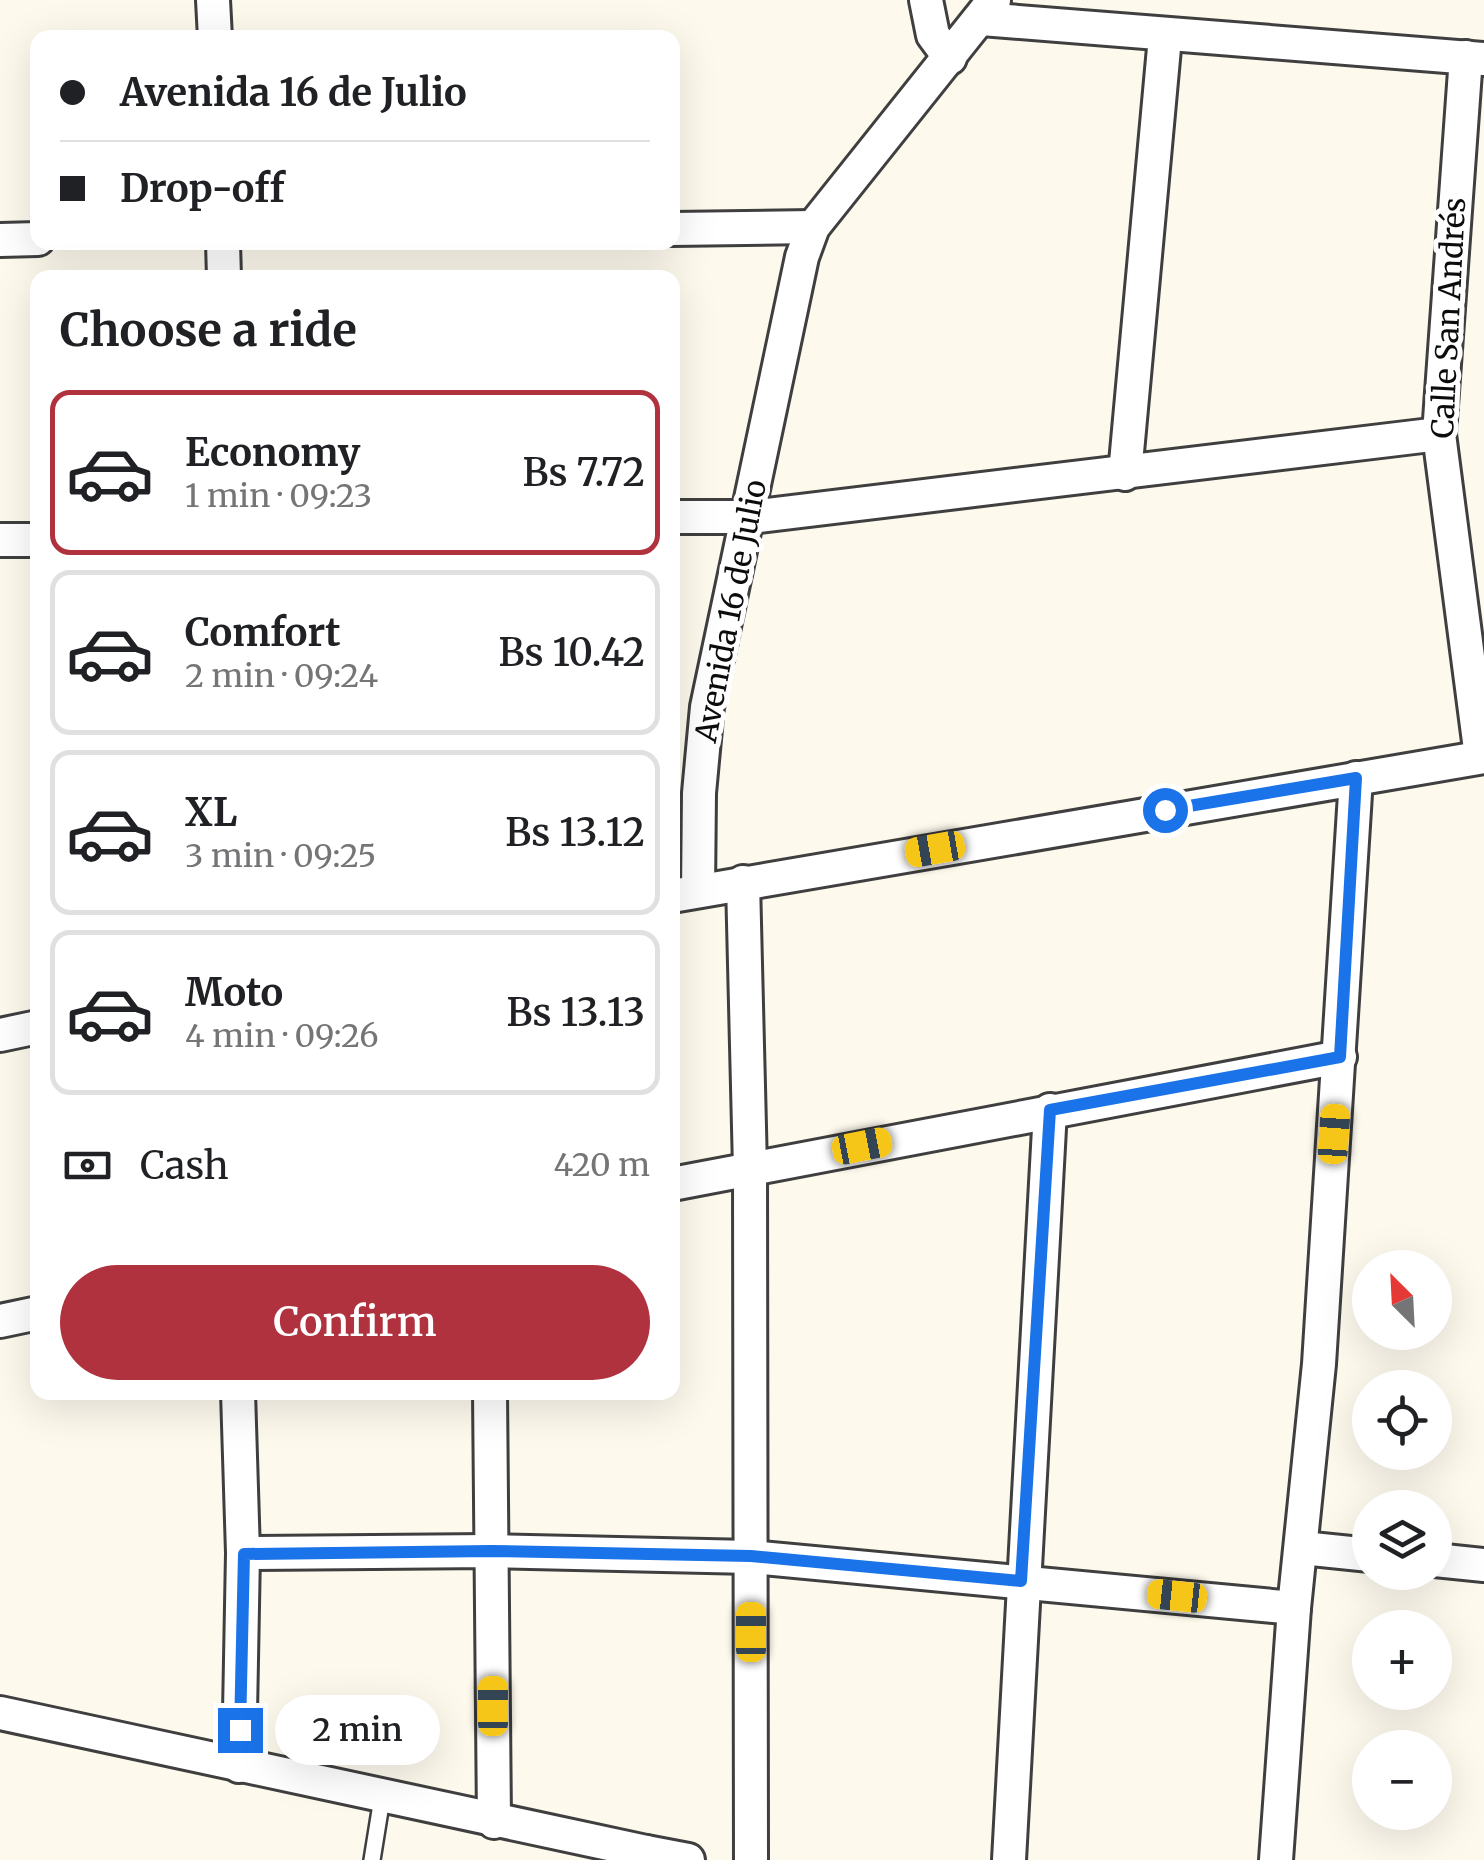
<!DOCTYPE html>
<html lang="en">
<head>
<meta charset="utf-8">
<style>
	:root { --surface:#fff; --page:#f2f2f2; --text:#202124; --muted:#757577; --line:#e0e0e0; --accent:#af323e }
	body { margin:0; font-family:Merriweather,serif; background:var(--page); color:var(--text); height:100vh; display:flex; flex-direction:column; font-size:38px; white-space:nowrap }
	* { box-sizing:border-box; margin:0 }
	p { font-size:32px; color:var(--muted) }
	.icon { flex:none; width:55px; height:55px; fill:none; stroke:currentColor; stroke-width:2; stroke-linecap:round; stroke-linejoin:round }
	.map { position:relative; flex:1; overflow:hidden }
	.drawer { position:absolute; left:30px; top:270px; width:650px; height:1130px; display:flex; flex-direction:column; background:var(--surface); border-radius:20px; box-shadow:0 10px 40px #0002 }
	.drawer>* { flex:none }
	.banner { position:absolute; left:30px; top:30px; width:650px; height:220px; border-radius:20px; box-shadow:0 10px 40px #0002; display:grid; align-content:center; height:220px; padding:0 30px; background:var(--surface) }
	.needle { width:65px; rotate:336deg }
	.buttons { position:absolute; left:1352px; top:1250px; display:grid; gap:20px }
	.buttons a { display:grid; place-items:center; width:100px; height:100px; border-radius:50%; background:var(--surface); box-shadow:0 10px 40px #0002; font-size:50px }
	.end { position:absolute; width:45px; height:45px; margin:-22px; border:12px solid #1a73e8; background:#fff; box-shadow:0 0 0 5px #fff }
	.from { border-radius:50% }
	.bubble { position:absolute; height:70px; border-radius:35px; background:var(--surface); box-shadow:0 10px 40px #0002; font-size:32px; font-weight:600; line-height:70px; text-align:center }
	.car { position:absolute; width:30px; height:60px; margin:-30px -15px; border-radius:12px; box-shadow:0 0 8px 2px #0007; background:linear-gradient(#f5c518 24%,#345 0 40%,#f5c518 0 76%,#345 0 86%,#f5c518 0) }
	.banner b { display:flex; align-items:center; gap:35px; height:95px; font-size:38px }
	.banner b+b { border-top:2px solid var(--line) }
	.banner i { width:25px; height:25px; background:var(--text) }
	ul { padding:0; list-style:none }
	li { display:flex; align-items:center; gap:30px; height:165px; margin:0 20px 15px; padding:0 10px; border:5px solid var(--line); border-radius:20px }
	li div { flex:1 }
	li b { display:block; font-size:38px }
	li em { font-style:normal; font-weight:600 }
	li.selected { border-color:var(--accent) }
	li>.icon { width:90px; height:90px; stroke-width:1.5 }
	h2 { padding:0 30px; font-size:45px; line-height:120px }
	.pay { display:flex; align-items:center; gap:25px; height:110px; padding:0 30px; font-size:38px }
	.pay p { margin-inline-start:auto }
	.action { display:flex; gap:20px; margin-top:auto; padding:20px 30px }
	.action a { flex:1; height:115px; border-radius:60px; background:var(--accent); color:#fff; font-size:40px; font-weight:600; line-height:115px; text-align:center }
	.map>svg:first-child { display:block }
</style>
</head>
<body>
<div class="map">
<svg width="1484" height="1860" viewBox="0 0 1484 1860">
	<rect width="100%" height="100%" fill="#fdf9ed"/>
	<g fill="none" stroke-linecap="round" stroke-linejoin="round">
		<defs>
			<path id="service" d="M372,1860L382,1798"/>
			<g id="minor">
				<path d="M213,0L215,38"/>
				<path d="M926,0L933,35L950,58"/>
				<path d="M982,19L1484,59"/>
				<path d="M1466,57L1439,434L1481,757"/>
				<path d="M672,229L813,227"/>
				<path d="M0,240L38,239"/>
				<path d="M223,242L224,278"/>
				<path d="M1125,474L1165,37"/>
				<path d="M672,517H750L1439,434"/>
				<path d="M0,540H38"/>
				<path d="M743,882L750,1168L751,1860"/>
				<path d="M698,891L699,793L707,707L802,257L813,227L994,0"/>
				<path d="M672,896L1484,757"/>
				<path d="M0,1035L38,1027"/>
				<path d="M672,1184L1340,1057"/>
				<path d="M0,1321L38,1313"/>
				<path d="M238,1392L243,1553L239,1766"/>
				<path d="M490,1392L494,1822"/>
				<path d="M1302,1548L1370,1555"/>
				<path d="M243,1553L491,1551L751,1557L1294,1608"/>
				<path d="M1435,1560L1484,1565"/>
				<path d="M0,1713L646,1852"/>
				<path d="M646,1860V1852L688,1860"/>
				<path d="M1009,1860L1050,1110"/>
				<path d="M1276,1860L1294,1608L1319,1364L1356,778"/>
			</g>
		</defs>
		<!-- service casing -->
		<use href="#service" stroke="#3f3f3f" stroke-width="20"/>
		<!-- minor casing -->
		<use href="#minor" stroke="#3f3f3f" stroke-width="38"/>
		<!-- service -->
		<use href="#service" stroke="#fff" stroke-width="15"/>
		<!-- minor -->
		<use href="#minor" stroke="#fff" stroke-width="32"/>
	</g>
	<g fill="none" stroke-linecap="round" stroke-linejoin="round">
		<!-- route -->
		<path stroke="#1a73e8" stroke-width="12" d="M240,1730L244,1554L491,1551L751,1556L1021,1581L1050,1110L1340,1057L1356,778L1165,810"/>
	</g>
	<g text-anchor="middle" stroke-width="10" stroke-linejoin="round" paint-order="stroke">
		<!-- street labels -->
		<g font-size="30" fill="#0c0c0c" stroke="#fff">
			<text transform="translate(1449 318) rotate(-87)" y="10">Calle San Andrés</text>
			<text transform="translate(731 611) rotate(-79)" y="10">Avenida 16 de Julio</text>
		</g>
	</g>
</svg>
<div class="buttons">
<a><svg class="needle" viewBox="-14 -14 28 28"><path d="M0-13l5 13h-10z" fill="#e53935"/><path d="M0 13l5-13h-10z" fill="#757577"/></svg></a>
<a><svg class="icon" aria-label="locate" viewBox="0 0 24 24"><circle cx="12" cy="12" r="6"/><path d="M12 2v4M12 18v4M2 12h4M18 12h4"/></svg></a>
<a><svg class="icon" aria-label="layers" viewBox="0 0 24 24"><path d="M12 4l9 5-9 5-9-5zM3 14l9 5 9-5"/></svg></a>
<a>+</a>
<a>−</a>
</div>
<i class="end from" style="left:1165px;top:810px"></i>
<i class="end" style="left:240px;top:1730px"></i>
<div class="bubble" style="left:275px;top:1695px;width:165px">2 min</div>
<i class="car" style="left:935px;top:849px;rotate:260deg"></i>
<i class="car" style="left:1334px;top:1134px;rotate:4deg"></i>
<i class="car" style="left:862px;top:1146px;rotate:79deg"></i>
<i class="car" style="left:1177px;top:1596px;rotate:276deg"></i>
<i class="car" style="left:751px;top:1632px;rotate:0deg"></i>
<i class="car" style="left:493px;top:1706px;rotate:0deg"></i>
<div class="banner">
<b><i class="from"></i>Avenida 16 de Julio</b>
<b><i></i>Drop-off</b>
</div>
<section class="drawer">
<h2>Choose a ride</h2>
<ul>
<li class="selected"><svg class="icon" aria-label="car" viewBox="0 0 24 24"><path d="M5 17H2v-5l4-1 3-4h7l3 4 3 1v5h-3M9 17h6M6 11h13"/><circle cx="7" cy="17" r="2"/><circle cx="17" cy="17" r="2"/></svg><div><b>Economy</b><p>1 min · 09:23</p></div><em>Bs 7.72</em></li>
<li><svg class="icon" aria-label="car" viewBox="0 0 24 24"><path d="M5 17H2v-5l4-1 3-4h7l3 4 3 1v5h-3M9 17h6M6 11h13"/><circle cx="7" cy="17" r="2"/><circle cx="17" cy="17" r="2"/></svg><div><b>Comfort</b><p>2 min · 09:24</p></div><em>Bs 10.42</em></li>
<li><svg class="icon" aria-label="car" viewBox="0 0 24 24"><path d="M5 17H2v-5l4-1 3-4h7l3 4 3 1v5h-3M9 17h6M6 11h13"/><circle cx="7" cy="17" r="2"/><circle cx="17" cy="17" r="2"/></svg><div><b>XL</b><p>3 min · 09:25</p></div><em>Bs 13.12</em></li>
<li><svg class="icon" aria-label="car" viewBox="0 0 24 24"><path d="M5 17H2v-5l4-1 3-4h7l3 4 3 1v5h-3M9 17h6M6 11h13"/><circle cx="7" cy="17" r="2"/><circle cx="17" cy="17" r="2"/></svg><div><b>Moto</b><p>4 min · 09:26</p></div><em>Bs 13.13</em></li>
</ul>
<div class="pay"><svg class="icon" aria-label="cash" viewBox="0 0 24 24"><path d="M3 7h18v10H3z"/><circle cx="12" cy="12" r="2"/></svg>Cash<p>420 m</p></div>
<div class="action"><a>Confirm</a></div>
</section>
</div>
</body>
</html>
